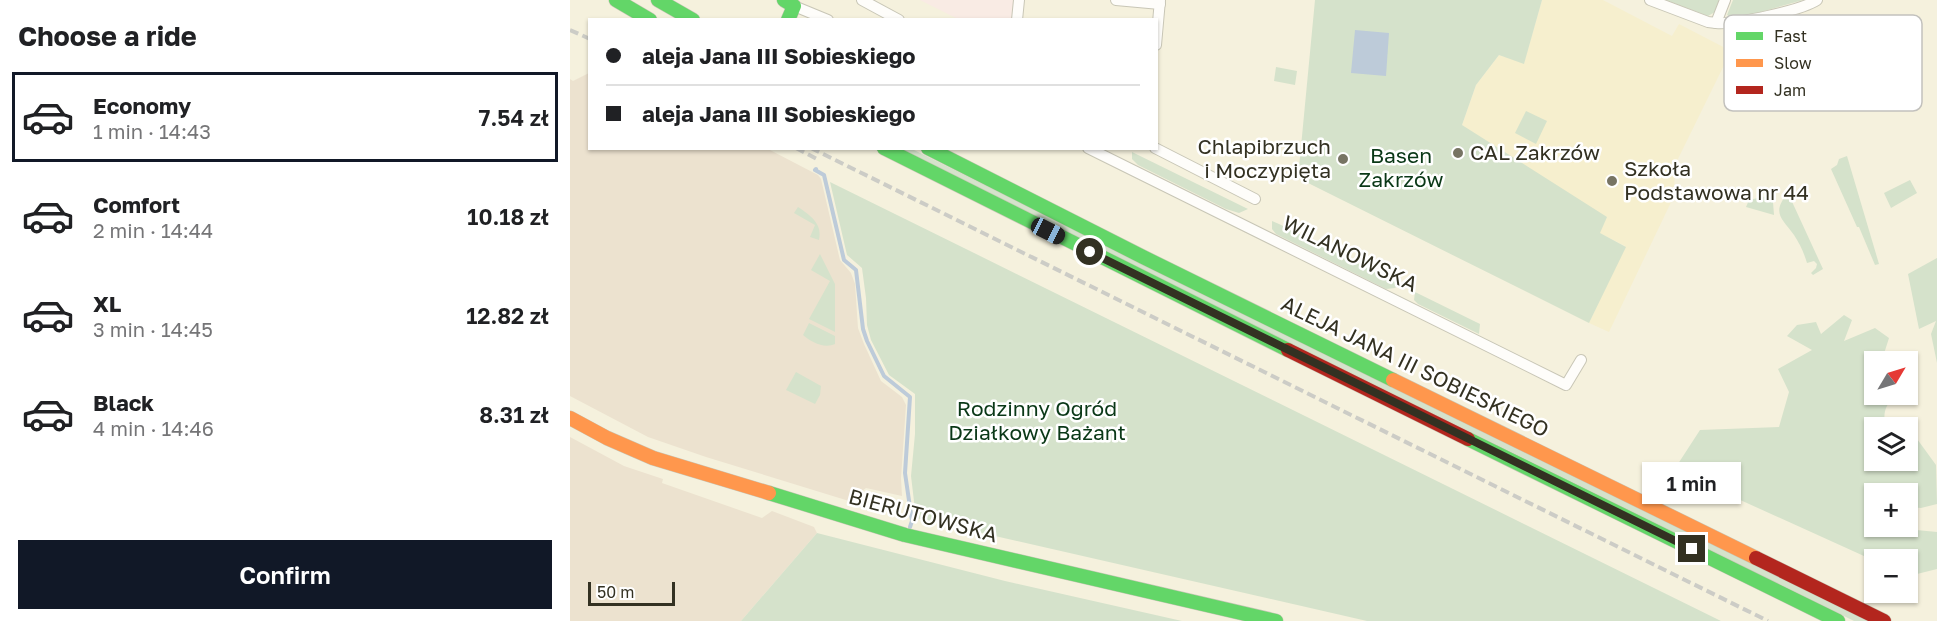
<!DOCTYPE html>
<html lang="en">
<head>
<meta charset="utf-8">
<style>
	:root { --surface:#fff; --page:#f2f2f2; --text:#202124; --muted:#757577; --line:#e0e0e0; --accent:#111827 }
	body { margin:0; font-family:"Golos Text",sans-serif; background:var(--page); color:var(--text); height:100vh; display:flex; flex-direction:column; font-size:22px; white-space:nowrap }
	* { box-sizing:border-box; margin:0 }
	p { font-size:20px; color:var(--muted) }
	.icon { flex:none; width:33px; height:33px; fill:none; stroke:currentColor; stroke-width:2; stroke-linecap:round; stroke-linejoin:round }
	.map { position:relative; flex:1; overflow:hidden }
	.sheet { display:flex; flex-direction:column; background:var(--surface); width:570px }
	.sheet>* { flex:none }
	.top-card { position:absolute; left:18px; top:18px; width:570px; height:132px; border-radius:0px; box-shadow:0 2px 4px #0004; display:grid; align-content:center; height:132px; padding:0 18px; background:var(--surface) }
	.needle { width:39px; rotate:52deg }
	.buttons { position:absolute; left:1294px; top:351px; display:grid; gap:12px }
	.buttons a { display:grid; place-items:center; width:54px; height:54px; border-radius:0px; background:var(--surface); box-shadow:0 2px 4px #0004; font-size:30px }
	.scale { position:absolute; left:18px; bottom:15px; width:87px; box-sizing:border-box; padding-left:6px; border:3px solid #333122; border-top:0; font-size:16px; line-height:21px; white-space:nowrap; color:#333122; -webkit-text-stroke:4px #fff; paint-order:stroke }
	.end { position:absolute; width:27px; height:27px; margin:-14px; border:8px solid #333122; background:#fff; box-shadow:0 0 0 3px #fff }
	.from { border-radius:50% }
	.bubble { position:absolute; height:42px; border-radius:0px; background:var(--surface); box-shadow:0 2px 4px #0004; font-size:20px; font-weight:600; line-height:42px; text-align:center }
	.car { position:absolute; width:18px; height:36px; margin:-18px -9px; border-radius:8px; box-shadow:0 0 4px 2px #0007; background:linear-gradient(#222 24%,#8ab4d8 0 40%,#222 0 76%,#8ab4d8 0 86%,#222 0) }
	.top-card b { display:flex; align-items:center; gap:21px; height:57px; font-size:22px }
	.top-card b+b { border-top:2px solid var(--line) }
	.top-card i { width:15px; height:15px; background:var(--text) }
	ul { padding:0; list-style:none }
	li { display:flex; align-items:center; gap:18px; height:90px; margin:0 12px 9px; padding:0 6px; border:3px solid transparent; border-radius:0px }
	li div { flex:1 }
	li b { display:block; font-size:22px }
	li em { font-style:normal; font-weight:600 }
	li.active { border-color:var(--accent) }
	li>.icon { width:54px; height:54px; stroke-width:1.5 }
	h2 { padding:0 18px; font-size:27px; line-height:72px }
	.action { display:flex; gap:12px; margin-top:auto; padding:12px 18px }
	.action a { flex:1; height:69px; border-radius:0px; background:var(--accent); color:#fff; font-size:24px; font-weight:600; line-height:69px; text-align:center }
	main { display:flex; flex:1; min-height:0 }
	.map>svg:first-child { display:block }
</style>
</head>
<body>
<main>
<section class="sheet">
<h2>Choose a ride</h2>
<ul>
<li class="active"><svg class="icon" aria-label="car" viewBox="0 0 24 24"><path d="M5 17H2v-5l4-1 3-4h7l3 4 3 1v5h-3M9 17h6M6 11h13"/><circle cx="7" cy="17" r="2"/><circle cx="17" cy="17" r="2"/></svg><div><b>Economy</b><p>1 min · 14:43</p></div><em>7.54 zł</em></li>
<li><svg class="icon" aria-label="car" viewBox="0 0 24 24"><path d="M5 17H2v-5l4-1 3-4h7l3 4 3 1v5h-3M9 17h6M6 11h13"/><circle cx="7" cy="17" r="2"/><circle cx="17" cy="17" r="2"/></svg><div><b>Comfort</b><p>2 min · 14:44</p></div><em>10.18 zł</em></li>
<li><svg class="icon" aria-label="car" viewBox="0 0 24 24"><path d="M5 17H2v-5l4-1 3-4h7l3 4 3 1v5h-3M9 17h6M6 11h13"/><circle cx="7" cy="17" r="2"/><circle cx="17" cy="17" r="2"/></svg><div><b>XL</b><p>3 min · 14:45</p></div><em>12.82 zł</em></li>
<li><svg class="icon" aria-label="car" viewBox="0 0 24 24"><path d="M5 17H2v-5l4-1 3-4h7l3 4 3 1v5h-3M9 17h6M6 11h13"/><circle cx="7" cy="17" r="2"/><circle cx="17" cy="17" r="2"/></svg><div><b>Black</b><p>4 min · 14:46</p></div><em>8.31 zł</em></li>
</ul>
<div class="action"><a>Confirm</a></div>
</section>
<div class="map">
<svg width="1367" height="621" viewBox="0 0 1367 621">
	<rect width="100%" height="100%" fill="#f5f1dd"/>
	<!-- commercial -->
	<path fill="#f9ebe4" d="M350,0H444L442,19H388Z"/>
	<!-- industrial -->
	<g fill="#ece2cf">
		<path d="M19,73L20,148L198,149L248,175L251,179L270,260L281,273L285,284L288,328L294,344L311,381L332,397L336,405L331,478L332,496L296,488L279,501L136,457L78,437L0,396V79L3,81Z"/>
		<path d="M0,437L54,466L93,479L92,483L192,518L202,511L244,527L247,533L171,621H0Z"/>
	</g>
	<!-- built -->
	<path fill="#f6efce" d="M972,0H1033L1102,36L1109,24L1161,51L1105,165L1104,196L1039,332L1019,323L1055,246L1029,233L892,125L906,85L929,55L954,63Z"/>
	<!-- green -->
	<g fill="#d5e2cb">
		<path d="M745,0H972L954,64L929,55L906,85L892,125L1037,217L1030,233L1056,247L1019,323L728,178Z"/>
		<path d="M1096,0H1149L1145,12L1138,16Z"/>
		<path d="M1163,0H1233L1166,19L1157,15Z"/>
		<path d="M706,67L727,71L725,85L704,81Z"/>
		<path d="M956,111L977,121L966,144L945,133Z"/>
		<path d="M329,149H342L1298,621H1284L473,221Z"/>
		<path d="M562,152L678,209L669,213L656,209L568,165L562,159Z"/>
		<path d="M1277,156L1309,264L1305,265L1289,227H1287L1261,169L1267,165L1269,159Z"/>
		<path d="M1340,180L1347,193L1321,208L1314,193Z"/>
		<path d="M260,182L1151,621H797L346,518L341,476L345,434V394L319,375L301,340L297,325L296,298L292,268L277,255Z"/>
		<path d="M1218,193L1253,269L1243,275L1241,273L1246,268L1247,264L1244,261L1237,263C1234,253 1230,244 1224,235C1212,218 1201,213 1218,193Z"/>
		<path d="M1197,196L1203,202L1204,215L1176,207L1179,200Z"/>
		<path d="M228,207C240,215 253,224 249,240L240,237L245,225L224,213Z"/>
		<path d="M702,221L709,224L829,284L825,288L816,289L706,234L702,229Z"/>
		<path d="M250,254L265,284V332L239,319L260,281L241,270Z"/>
		<path d="M1367,258V363L1361,334L1366,321L1349,329L1338,274Z"/>
		<path d="M845,292L910,324L909,334L848,304L844,300Z"/>
		<path d="M1274,315L1282,320L1274,341L1305,328L1319,338L1312,360L1342,353L1346,371L1338,380V362H1305V394L1325,395C1316,405 1313,411 1315,425L1318,427L1305,428V460H1338V432H1342L1366,465L1367,504L1351,508L1338,507V494H1305V526L1367,532V569L1339,576L1338,560L1305,561L1104,470L1130,430L1209,427L1219,392L1208,369L1242,350L1217,336L1227,325L1246,322L1251,334Z"/>
		<path d="M239,323L265,336V344C254,349 241,342 233,335Z"/>
		<path d="M226,372L251,386L250,395L245,404L216,390Z"/>
		<path d="M247,533L435,581L612,621H171Z"/>
	</g>
	<!-- water -->
	<path fill="#bdcbd9" d="M785,30L819,33L816,76L781,73Z"/>
	<g fill="none" stroke-linecap="round" stroke-linejoin="round">
		<!-- stream -->
		<path stroke="#bdcbd9" stroke-width="4" d="M246,169L245,170L254,175L274,260L286,270L293,329L297,341L314,376L340,397L335,473L342,521L340,527"/>
		<defs>
			<g id="street">
				<path d="M292,0L329,20"/>
				<path d="M546,0L590,4"/>
				<path d="M1080,0L1138,22L1146,23L1155,0"/>
				<path d="M224,6L258,20"/>
				<path d="M447,20L449,0"/>
				<path d="M1146,23C1165,25 1232,10 1247,0"/>
				<path d="M586,45L590,0"/>
				<path d="M518,148L996,385L1011,360"/>
				<path d="M585,148L685,199"/>
			</g>
			<g id="fast">
				<path d="M46,0L80,20"/>
				<path d="M88,0L123,20"/>
				<path d="M214,0L224,6L218,20"/>
				<path d="M314,148L718,350"/>
				<path d="M358,148L573,257L823,380"/>
				<path d="M898,439L1268,621"/>
				<path d="M199,493L335,535L706,621"/>
			</g>
			<g id="slow">
				<path d="M823,380L1186,558"/>
				<path d="M0,418L37,438L83,458L199,493"/>
			</g>
			<g id="jam">
				<path d="M718,350L898,439"/>
				<path d="M1186,558L1314,621"/>
			</g>
		</defs>
		<!-- street casing -->
		<use href="#street" stroke="#c8c6b6" stroke-width="12"/>
		<!-- fast casing -->
		<use href="#fast" stroke="#c8c6b6" stroke-width="15"/>
		<!-- slow casing -->
		<use href="#slow" stroke="#c8c6b6" stroke-width="15"/>
		<!-- jam casing -->
		<use href="#jam" stroke="#c8c6b6" stroke-width="15"/>
		<!-- street -->
		<use href="#street" stroke="#fefdfa" stroke-width="10"/>
		<!-- fast -->
		<use href="#fast" stroke="#63d668" stroke-width="14"/>
		<!-- slow -->
		<use href="#slow" stroke="#ff974d" stroke-width="14"/>
		<!-- jam -->
		<use href="#jam" stroke="#b3261e" stroke-width="14"/>
		<!-- rail -->
		<g stroke="#ccccc6" stroke-width="4" stroke-dasharray="9 4.5" stroke-linecap="butt">
			<path d="M0,30L20,39"/>
			<path d="M226,148L247,159"/>
			<path d="M241,148L1198,621"/>
		</g>
	</g>
	<g fill="none" stroke-linecap="round" stroke-linejoin="round">
		<!-- route -->
		<path stroke="#333122" stroke-width="8" d="M520,252L1122,549"/>
	</g>
	<!-- markers -->
	<g fill="#777463" stroke="#fff" stroke-width="2">
		<circle cx="888" cy="153" r="6"/>
		<circle cx="773" cy="159" r="6"/>
		<circle cx="1042" cy="181" r="6"/>
	</g>
	<g text-anchor="middle" stroke-width="5" stroke-linejoin="round" paint-order="stroke">
		<!-- poi labels -->
		<g font-size="21" fill="#333122" stroke="#fff" text-anchor="start">
			<text x="761" y="154" text-anchor="end">Chlapibrzuch<tspan x="761" dy="24">i Moczypięta</tspan></text>
			<text x="900" y="160">CAL Zakrzów</text>
			<text x="1054" y="176">Szkoła<tspan x="1054" dy="24">Podstawowa nr 44</tspan></text>
		</g>
		<!-- park labels -->
		<g font-size="21" fill="#0a3817" stroke="#fff">
			<text x="831" y="163">Basen<tspan x="831" dy="24">Zakrzów</tspan></text>
			<text x="467" y="416">Rodzinny Ogród<tspan x="467" dy="24">Działkowy Bażant</tspan></text>
		</g>
		<!-- street labels -->
		<g font-size="21" fill="#333122" stroke="#fff">
			<text transform="translate(780 254) rotate(26)" y="7">WILANOWSKA</text>
			<text transform="translate(845 367) rotate(26)" y="7">ALEJA JANA III SOBIESKIEGO</text>
			<text transform="translate(353 516) rotate(15)" y="7">BIERUTOWSKA</text>
		</g>
	</g>
	<!-- legend -->
	<rect x="1154" y="15" width="198" height="96" rx="9" fill="#fff" stroke="#c2c1bd" stroke-width="1.5"/>
	<rect x="1166" y="32" width="27" height="8" fill="#63d668"/>
	<rect x="1166" y="59" width="27" height="8" fill="#ff974d"/>
	<rect x="1166" y="86" width="27" height="8" fill="#b3261e"/>
	<g font-size="16" fill="#333122">
		<text x="1204" y="42">Fast</text>
		<text x="1204" y="69">Slow</text>
		<text x="1204" y="96">Jam</text>
	</g>
</svg>
<div class="buttons">
<a><svg class="needle" viewBox="-14 -14 28 28"><path d="M0-13l5 13h-10z" fill="#e53935"/><path d="M0 13l5-13h-10z" fill="#757577"/></svg></a>
<a><svg class="icon" aria-label="layers" viewBox="0 0 24 24"><path d="M12 4l9 5-9 5-9-5zM3 14l9 5 9-5"/></svg></a>
<a>+</a>
<a>−</a>
</div>
<div class="scale">50 m</div>
<i class="end from" style="left:520px;top:252px"></i>
<i class="end" style="left:1122px;top:549px"></i>
<div class="bubble" style="left:1072px;top:462px;width:99px">1 min</div>
<i class="car" style="left:478px;top:231px;rotate:117deg"></i>
<div class="top-card">
<b><i class="from"></i>aleja Jana III Sobieskiego</b>
<b><i></i>aleja Jana III Sobieskiego</b>
</div>
</div>
</main>
</body>
</html>
